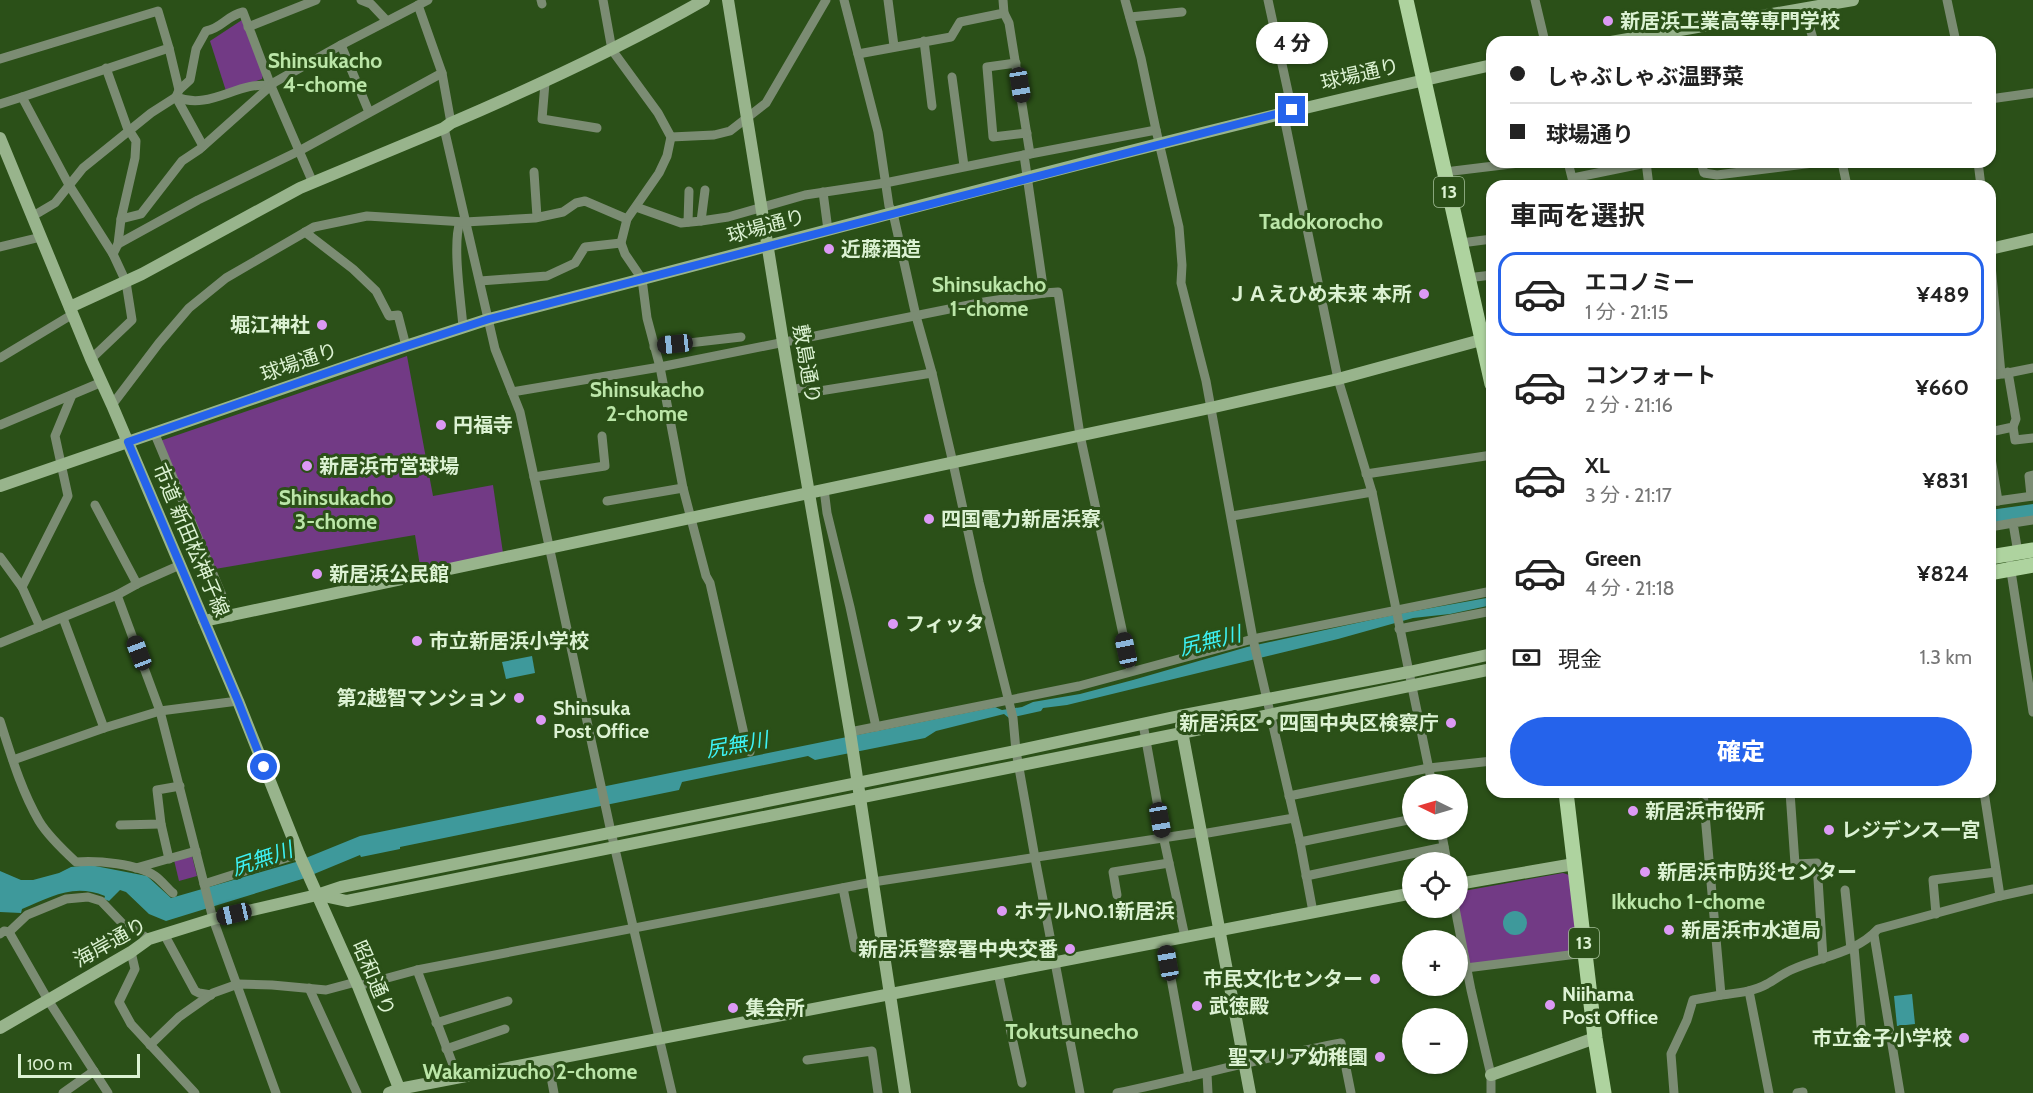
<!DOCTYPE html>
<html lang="ja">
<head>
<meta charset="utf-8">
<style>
	:root { --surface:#fff; --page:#f2f2f2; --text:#222; --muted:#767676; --line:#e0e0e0; --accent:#2563eb }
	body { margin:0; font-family:Cabin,"Noto Sans JP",sans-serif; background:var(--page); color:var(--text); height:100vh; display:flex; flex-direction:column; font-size:22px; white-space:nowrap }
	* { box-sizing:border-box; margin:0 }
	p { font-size:20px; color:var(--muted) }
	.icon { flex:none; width:33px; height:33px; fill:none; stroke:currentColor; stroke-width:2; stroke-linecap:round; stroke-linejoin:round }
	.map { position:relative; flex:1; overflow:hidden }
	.panel { position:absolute; left:1486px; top:180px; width:510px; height:618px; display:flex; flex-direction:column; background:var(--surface); border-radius:18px; box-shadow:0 2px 4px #0004 }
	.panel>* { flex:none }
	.banner { position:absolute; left:1486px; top:36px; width:510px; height:132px; border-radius:18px; box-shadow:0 2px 4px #0004; display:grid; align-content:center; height:132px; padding:0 24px; background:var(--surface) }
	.needle { width:39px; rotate:275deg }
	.buttons { position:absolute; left:1402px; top:774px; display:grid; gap:12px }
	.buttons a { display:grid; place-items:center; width:66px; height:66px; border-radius:50%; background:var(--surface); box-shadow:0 2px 4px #0004; font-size:30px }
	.scale { position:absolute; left:18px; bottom:15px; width:122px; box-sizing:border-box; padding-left:6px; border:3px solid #dcf2d3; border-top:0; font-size:16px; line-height:21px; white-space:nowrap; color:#dcf2d3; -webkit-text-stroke:4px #2b5018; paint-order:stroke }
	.end { position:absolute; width:27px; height:27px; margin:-14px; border:8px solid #2563eb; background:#fff; box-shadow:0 0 0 3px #fff }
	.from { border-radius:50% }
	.bubble { position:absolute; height:42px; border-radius:21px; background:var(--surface); box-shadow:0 2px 4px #0004; font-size:20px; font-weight:800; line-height:42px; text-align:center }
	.car { position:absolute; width:18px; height:36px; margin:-18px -9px; border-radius:8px; box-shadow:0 0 4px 2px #0007; background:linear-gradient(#222 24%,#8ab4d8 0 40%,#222 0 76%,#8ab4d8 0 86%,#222 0) }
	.banner b { display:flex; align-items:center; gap:21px; height:57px; font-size:22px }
	.banner b+b { border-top:2px solid var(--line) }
	.banner i { width:15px; height:15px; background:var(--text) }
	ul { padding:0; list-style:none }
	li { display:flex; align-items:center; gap:18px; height:84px; margin:0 12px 9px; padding:0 12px; border:3px solid transparent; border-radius:18px }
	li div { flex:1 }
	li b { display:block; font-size:22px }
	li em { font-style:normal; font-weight:800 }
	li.active { border-color:var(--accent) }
	li>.icon { width:54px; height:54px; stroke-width:1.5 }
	h2 { padding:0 24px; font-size:27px; line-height:72px }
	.pay { display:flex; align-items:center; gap:15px; height:66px; padding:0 24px; font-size:22px }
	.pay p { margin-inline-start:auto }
	.button { display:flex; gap:12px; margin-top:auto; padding:12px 24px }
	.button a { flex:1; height:69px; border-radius:36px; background:var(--accent); color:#fff; font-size:24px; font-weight:800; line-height:69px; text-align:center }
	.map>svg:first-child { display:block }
</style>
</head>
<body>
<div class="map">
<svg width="2033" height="1093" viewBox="0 0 2033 1093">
	<rect width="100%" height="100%" fill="#2b5018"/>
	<!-- green -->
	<g fill="#723a85">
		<path d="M242,20L263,75L262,79L226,91L210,41Z"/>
		<path d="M407,356L433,496L493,485L503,553L421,572L415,535L215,569L160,441Z"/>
		<path d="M192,856L197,876L179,881L174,860Z"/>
		<path d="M1563,873L1569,875L1578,949L1576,951L1469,964L1458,908V892Z"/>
	</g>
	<!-- water -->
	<g fill="#3e999b">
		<path d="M2033,504V517L1991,523L1990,510Z"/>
		<path d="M1492,597V605L1450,614L1413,618L1338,639L1067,705L1043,708L1041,711L1009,718L1004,714L936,731L925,738L815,760L808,756L682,782L679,790L400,847V849L361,857L360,855L302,879L166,921L149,914L126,892L120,890L109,901L104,899L105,896C73,883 51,897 22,909L21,913L0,912V871L21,880H33L59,873L71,867L90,865L147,876L171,898L296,862L360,836L995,707L1002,710L1022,707L1033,702L1080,694L1133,680L1247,647L1398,614Z"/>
		<path d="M532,656L535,673L506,679L502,662Z"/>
		<circle cx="1515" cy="923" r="12"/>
		<path d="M1912,994L1915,1024L1897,1026L1894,996Z"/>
	</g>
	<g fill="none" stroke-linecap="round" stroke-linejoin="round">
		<!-- street -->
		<g stroke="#7b8c73" stroke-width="9">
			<path d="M361,0L371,4L387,21"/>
			<path d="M541,0L542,4"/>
			<path d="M603,0L612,50L658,113L671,137L667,156L659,173L627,219L621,243L625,254L642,279L647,318L660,367L683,488L706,576L710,583L744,734L750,752"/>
			<path d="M844,0L878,132L889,206L893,213L916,316L932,373L953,463L979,582L1013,718L1016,751L1035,858L1080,1093"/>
			<path d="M888,0L894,46"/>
			<path d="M1125,0L1141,58L1156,130"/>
			<path d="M1268,0L1292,110"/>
			<path d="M1535,0L1545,42"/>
			<path d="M1947,0L1956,42"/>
			<path d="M1804,8L1814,42"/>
			<path d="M1004,13L1009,23L1030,154L1156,130L1179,227L1182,265L1181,283L1206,381L1253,639L1300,842L1313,912"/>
			<path d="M1130,17L1182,12"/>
			<path d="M248,27L316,0"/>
			<path d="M924,41L932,106"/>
			<path d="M341,45L369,112"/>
			<path d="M169,48L179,90"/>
			<path d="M858,54L951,37L960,22L1004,13L1003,0"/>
			<path d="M0,59L158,11L169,48L22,97L69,185L113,254"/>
			<path d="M1016,63L987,67L993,137L1027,133"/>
			<path d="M106,68L127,127L136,141L135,158L121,219"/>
			<path d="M442,73L451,123"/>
			<path d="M952,77L964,166"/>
			<path d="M545,83L542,119L597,128"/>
			<path d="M176,97C211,111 238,80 271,86"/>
			<path d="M176,97L203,146"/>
			<path d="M1990,99L2033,93"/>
			<path d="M0,104L22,97"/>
			<path d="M1283,112L1338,379L1372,492L1432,784"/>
			<path d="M444,128L495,349L520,412L611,832L672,1093"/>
			<path d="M671,137L714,135L730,131L766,103L826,0"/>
			<path d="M1030,154L1024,155L1044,293L1058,292L1080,435L1131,671"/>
			<path d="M1568,162L1574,186"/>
			<path d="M1646,162L1649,186"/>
			<path d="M1701,162L1704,173L1717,175L1821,162"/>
			<path d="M1842,162L1847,186"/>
			<path d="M1978,162L1981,186"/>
			<path d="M534,172L537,217"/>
			<path d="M1445,172L1527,162"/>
			<path d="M1573,178L1646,163"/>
			<path d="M823,192L828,230"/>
			<path d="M636,207L681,223L701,221L705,190"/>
			<path d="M33,216L55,203L83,168L151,113L176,97L179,90L190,80L196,49L206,31C222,28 226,16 243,12L271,86L313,183"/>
			<path d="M701,221L728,217L805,195L885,183L1024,155"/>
			<path d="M460,222C452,244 461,301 463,327"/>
			<path d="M688,222L689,191"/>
			<path d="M305,232L353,269L376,291L389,316L398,315L406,346"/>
			<path d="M1461,243L1492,239"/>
			<path d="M118,244L198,200L299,151L442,73L418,5"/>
			<path d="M0,247L41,237"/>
			<path d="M1990,254L2001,374L1990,376"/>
			<path d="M1467,278L1492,275"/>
			<path d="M480,281L547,276L575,263L585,247L621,243"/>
			<path d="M654,347L741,337"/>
			<path d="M0,358L73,314"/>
			<path d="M91,359L132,320L126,282L113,254L118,244L121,219L141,214L182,161L200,149L275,82L341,45L428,0"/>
			<path d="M2003,374L2033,368"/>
			<path d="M791,390L806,387L807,393L932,373"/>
			<path d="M512,392L660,367L984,302L1044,293"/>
			<path d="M112,405L159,343L189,308L226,278L314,227L367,216L465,222L535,218L563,212L576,203L585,201L627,219"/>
			<path d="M0,425L102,382"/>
			<path d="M2013,427L2015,440L2033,438"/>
			<path d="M154,432L231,617"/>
			<path d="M1990,432L2013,427L2016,419L2008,372"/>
			<path d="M1990,452L1998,501"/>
			<path d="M1366,474L1492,455"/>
			<path d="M534,477L605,466L602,436"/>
			<path d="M824,489L827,513L850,607L876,727"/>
			<path d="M2031,496L2029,476L2033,475"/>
			<path d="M607,501L683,488"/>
			<path d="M1990,502L2033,496"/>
			<path d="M95,505L137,584"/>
			<path d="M1232,516L1372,492"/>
			<path d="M1990,527L2013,523"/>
			<path d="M2018,553L2013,523L2033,520"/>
			<path d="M0,557L22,587L40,627"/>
			<path d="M2010,565L2033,712"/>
			<path d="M22,587L68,496L55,436L72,395"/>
			<path d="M117,595L137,584L180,565"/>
			<path d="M63,618L104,728"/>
			<path d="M1399,629L1492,611"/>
			<path d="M0,643L117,595L160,711L213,919L276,1093"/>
			<path d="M0,721C11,755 21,790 39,821C48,836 63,850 76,862C97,860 138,864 155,876C162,881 167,888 173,893"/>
			<path d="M1143,724L1164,840L1185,937"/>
			<path d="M850,732L1079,686L1253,639L1492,591"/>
			<path d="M13,760L104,728L160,711L238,701"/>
			<path d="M1703,792L1721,995C1736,993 1753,992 1767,984C1775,980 1782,974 1791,970C1821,956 1855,954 1878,929L2000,896L2033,889"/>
			<path d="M1790,792L1795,864L1817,863L1823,959"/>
			<path d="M1984,792L2000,896"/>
			<path d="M1289,796L1429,768L1492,761"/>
			<path d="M161,824L169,859"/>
			<path d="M120,825L161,824L157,790L180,786"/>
			<path d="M1441,830L1447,862"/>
			<path d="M1202,834L1294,818"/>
			<path d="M1300,842L1413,819"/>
			<path d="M136,868L196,851"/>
			<path d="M1306,876L1444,847"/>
			<path d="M204,884L299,854"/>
			<path d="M843,888L855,948"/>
			<path d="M1845,890L1851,949"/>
			<path d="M1117,895L1113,872L1169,863"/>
			<path d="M1455,908L1471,990L1491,1075V1093"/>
			<path d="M1936,914L1933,880L1996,872"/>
			<path d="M9,932L27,915L66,899L88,897L101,901L122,923L149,939"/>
			<path d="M0,934L4,931L9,932L48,1000L108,1093"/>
			<path d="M164,934L195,991L199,993L211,995"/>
			<path d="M1874,935L1900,1093"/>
			<path d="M1164,940L1189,1077"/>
			<path d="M1854,947L1862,1037"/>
			<path d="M131,952L135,969L119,1002L131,1024L195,1093"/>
			<path d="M1466,968L1585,953"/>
			<path d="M417,970L458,1078"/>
			<path d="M998,973L1022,1083"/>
			<path d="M358,986L417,970L873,882L1202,832"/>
			<path d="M309,988L357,1093"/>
			<path d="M1749,991L1769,1093"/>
			<path d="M436,1023L508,1001"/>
			<path d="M150,1045L179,1017L213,993L238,984L272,985L326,990L356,982"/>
			<path d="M446,1049L505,1029"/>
			<path d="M807,1060L872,1051L878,1093"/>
			<path d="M548,1061L554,1093"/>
			<path d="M1207,1074L1208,1093"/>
			<path d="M63,1093L94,1071"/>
			<path d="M1117,1093C1192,1077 1266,1057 1341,1043L1351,1093"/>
			<path d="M1674,1093L1671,1054L1687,1020L1693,1000L1721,995"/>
			<path d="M1797,1093L1803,1092"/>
		</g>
		<!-- secondary -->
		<g stroke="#98b48c" stroke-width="12">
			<path d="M728,0L783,342L850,732L905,1093"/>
			<path d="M1611,42L1853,0"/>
			<path d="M0,138L91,359L112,405L238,701L299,854L358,986L401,1093"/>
			<path d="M1990,249L2033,239"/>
			<path d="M70,307L142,274L300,188L444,128L451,123C537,86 622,47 704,0"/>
			<path d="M0,486L406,346L489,319C823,233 1155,139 1492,65"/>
			<path d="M204,621L1210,408L1338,379L1492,337"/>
			<path d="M1181,726L1250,1093"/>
			<path d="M1458,884L1574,864"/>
			<path d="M319,895L347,901C729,822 1111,749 1492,669"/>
			<path d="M0,1028L131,952L149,939L213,919L317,895L341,887L1016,751L1179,716L1409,672L1492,654"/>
			<path d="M1491,1075L1595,1038"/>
			<path d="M389,1093L399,1089L1413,893"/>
		</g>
		<!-- primary -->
		<g stroke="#aed39f" stroke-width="15">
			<path d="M1406,0L1492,384"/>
			<path d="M1990,557L2033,550"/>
			<path d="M1990,573L2033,565"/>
			<path d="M1566,792L1595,1038L1604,1093"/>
		</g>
	</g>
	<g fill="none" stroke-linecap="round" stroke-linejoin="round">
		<!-- route -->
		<path stroke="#2563eb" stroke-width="8" d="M264,767L238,701L128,442L364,360L489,319L1292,110"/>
	</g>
	<!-- markers -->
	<g fill="#dc99f4" stroke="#2b5018" stroke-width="2">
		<circle cx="1608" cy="21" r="6"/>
		<circle cx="829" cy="249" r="6"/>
		<circle cx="1424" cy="294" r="6"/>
		<circle cx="322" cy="325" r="6"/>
		<circle cx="441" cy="425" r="6"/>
		<circle cx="307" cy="466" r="6"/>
		<circle cx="929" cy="519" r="6"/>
		<circle cx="317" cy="574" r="6"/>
		<circle cx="893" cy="624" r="6"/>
		<circle cx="417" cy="641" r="6"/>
		<circle cx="519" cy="698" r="6"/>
		<circle cx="541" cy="720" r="6"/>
		<circle cx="1451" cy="723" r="6"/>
		<circle cx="1633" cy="811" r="6"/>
		<circle cx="1829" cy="830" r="6"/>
		<circle cx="1645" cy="872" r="6"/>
		<circle cx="1002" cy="911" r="6"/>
		<circle cx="1669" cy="930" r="6"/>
		<circle cx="1070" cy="949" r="6"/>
		<circle cx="1375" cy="979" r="6"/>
		<circle cx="1550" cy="1005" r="6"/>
		<circle cx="1197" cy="1006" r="6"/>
		<circle cx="733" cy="1008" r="6"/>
		<circle cx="1964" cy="1038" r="6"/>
		<circle cx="1380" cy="1057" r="6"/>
	</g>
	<g text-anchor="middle" stroke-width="6" stroke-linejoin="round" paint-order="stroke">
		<!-- shield labels -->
		<g fill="#2b5018" stroke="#a7c19b" stroke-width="1.5">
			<rect x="1434" y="177" width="30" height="30" rx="4.5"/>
			<rect x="1569" y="928" width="30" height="30" rx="4.5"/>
		</g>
		<g font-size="18" font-weight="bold" fill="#dcf2d3">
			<text x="1449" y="198">13</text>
			<text x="1584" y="949">13</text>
		</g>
		<!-- poi labels -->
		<g font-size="20" font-weight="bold" fill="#dcf2d3" stroke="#2b5018" text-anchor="start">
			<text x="1620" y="28">新居浜工業高等専門学校</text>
			<text x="841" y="256">近藤酒造</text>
			<text x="1412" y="301" text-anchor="end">ＪＡえひめ未来 本所</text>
			<text x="310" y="332" text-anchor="end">堀江神社</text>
			<text x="453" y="432">円福寺</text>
			<text x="319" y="473">新居浜市営球場</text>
			<text x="941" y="526">四国電力新居浜寮</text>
			<text x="329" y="581">新居浜公民館</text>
			<text x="905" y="631">フィッタ</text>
			<text x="429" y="648">市立新居浜小学校</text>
			<text x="507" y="705" text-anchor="end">第2越智マンション</text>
			<text x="553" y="715">Shinsuka<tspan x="553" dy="23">Post Office</tspan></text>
			<text x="1439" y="730" text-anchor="end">新居浜区・四国中央区検察庁</text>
			<text x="1645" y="818">新居浜市役所</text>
			<text x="1841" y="837">レジデンス一宮</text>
			<text x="1657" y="879">新居浜市防災センター</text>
			<text x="1014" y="918">ホテルNO.1新居浜</text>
			<text x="1681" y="937">新居浜市水道局</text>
			<text x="1058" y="956" text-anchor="end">新居浜警察署中央交番</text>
			<text x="1363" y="986" text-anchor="end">市民文化センター</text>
			<text x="1562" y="1001">Niihama<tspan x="1562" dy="23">Post Office</tspan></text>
			<text x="1209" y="1013">武徳殿</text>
			<text x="745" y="1015">集会所</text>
			<text x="1952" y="1045" text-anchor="end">市立金子小学校</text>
			<text x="1368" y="1064" text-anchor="end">聖マリア幼稚園</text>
		</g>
		<!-- street labels -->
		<g font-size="20" fill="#dcf2d3" stroke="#2b5018">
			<text transform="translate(1360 74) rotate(-13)" y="7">球場通り</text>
			<text transform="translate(766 226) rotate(-15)" y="7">球場通り</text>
			<text transform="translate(299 362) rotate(-19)" y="7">球場通り</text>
			<text transform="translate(807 364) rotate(80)" y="7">敷島通り</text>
			<text transform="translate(191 540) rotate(67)" y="7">市道 新田松神子線</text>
			<text transform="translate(110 942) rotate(-29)" y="7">海岸通り</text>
			<text transform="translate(374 978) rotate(67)" y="7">昭和通り</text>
		</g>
		<!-- neighbourhood labels -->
		<g font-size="21" font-weight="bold" fill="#bbe6a8" stroke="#2b5018">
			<text x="325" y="68">Shinsukacho<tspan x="325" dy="24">4-chome</tspan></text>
			<text x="989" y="292">Shinsukacho<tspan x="989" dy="24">1-chome</tspan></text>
			<text x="647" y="397">Shinsukacho<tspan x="647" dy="24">2-chome</tspan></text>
			<text x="336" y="505">Shinsukacho<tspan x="336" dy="24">3-chome</tspan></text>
			<text x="1688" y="909">Ikkucho 1-chome</text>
			<text x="530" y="1079">Wakamizucho 2-chome</text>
		</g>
		<!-- water labels -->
		<g font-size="21" font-style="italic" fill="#3df2f5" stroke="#2b5018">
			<text transform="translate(1210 641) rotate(-14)" y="7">尻無川</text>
			<text transform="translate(737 745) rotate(-10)" y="7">尻無川</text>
			<text transform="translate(262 859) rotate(-19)" y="7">尻無川</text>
		</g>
		<!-- quarter labels -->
		<g font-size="22" font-weight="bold" fill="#bbe6a8" stroke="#2b5018">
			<text x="1321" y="229">Tadokorocho</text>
			<text x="1072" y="1039">Tokutsunecho</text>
		</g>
	</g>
</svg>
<div class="buttons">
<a><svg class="needle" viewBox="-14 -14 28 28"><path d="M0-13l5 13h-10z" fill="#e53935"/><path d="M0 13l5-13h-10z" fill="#767676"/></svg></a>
<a><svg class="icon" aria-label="locate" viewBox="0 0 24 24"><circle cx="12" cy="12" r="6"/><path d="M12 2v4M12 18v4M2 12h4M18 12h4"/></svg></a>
<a>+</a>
<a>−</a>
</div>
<div class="scale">100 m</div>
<i class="end from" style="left:264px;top:767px"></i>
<i class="end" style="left:1292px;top:110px"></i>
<div class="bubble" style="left:1256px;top:22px;width:72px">4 分</div>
<i class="car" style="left:1020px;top:85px;rotate:171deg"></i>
<i class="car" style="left:675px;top:344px;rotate:264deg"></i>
<i class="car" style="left:1126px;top:650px;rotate:348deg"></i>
<i class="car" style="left:139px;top:653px;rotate:339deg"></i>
<i class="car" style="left:1160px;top:820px;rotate:170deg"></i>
<i class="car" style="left:234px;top:914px;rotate:257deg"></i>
<i class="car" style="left:1168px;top:963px;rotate:350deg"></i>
<div class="banner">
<b><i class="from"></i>しゃぶしゃぶ温野菜</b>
<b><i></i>球場通り</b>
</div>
<section class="panel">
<h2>車両を選択</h2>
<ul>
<li class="active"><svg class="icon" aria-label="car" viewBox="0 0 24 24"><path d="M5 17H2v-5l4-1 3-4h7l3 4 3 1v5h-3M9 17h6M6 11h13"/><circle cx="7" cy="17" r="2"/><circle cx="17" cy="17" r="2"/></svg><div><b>エコノミー</b><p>1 分 · 21:15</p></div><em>¥489</em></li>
<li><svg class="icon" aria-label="car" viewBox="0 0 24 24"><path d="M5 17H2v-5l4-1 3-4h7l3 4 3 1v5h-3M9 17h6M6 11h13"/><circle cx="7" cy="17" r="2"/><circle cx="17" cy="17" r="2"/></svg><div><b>コンフォート</b><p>2 分 · 21:16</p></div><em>¥660</em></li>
<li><svg class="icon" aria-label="car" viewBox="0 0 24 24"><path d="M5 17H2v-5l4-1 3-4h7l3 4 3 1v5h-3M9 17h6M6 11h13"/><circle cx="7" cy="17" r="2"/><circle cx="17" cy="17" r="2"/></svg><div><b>XL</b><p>3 分 · 21:17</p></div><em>¥831</em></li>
<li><svg class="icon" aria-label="car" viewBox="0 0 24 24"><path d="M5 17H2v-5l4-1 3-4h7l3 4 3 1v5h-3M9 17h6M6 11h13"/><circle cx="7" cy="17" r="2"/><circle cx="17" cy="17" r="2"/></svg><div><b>Green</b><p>4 分 · 21:18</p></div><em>¥824</em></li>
</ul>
<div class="pay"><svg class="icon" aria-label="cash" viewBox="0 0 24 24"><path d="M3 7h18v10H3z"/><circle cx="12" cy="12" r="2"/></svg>現金<p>1.3 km</p></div>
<div class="button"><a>確定</a></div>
</section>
</div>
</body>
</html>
